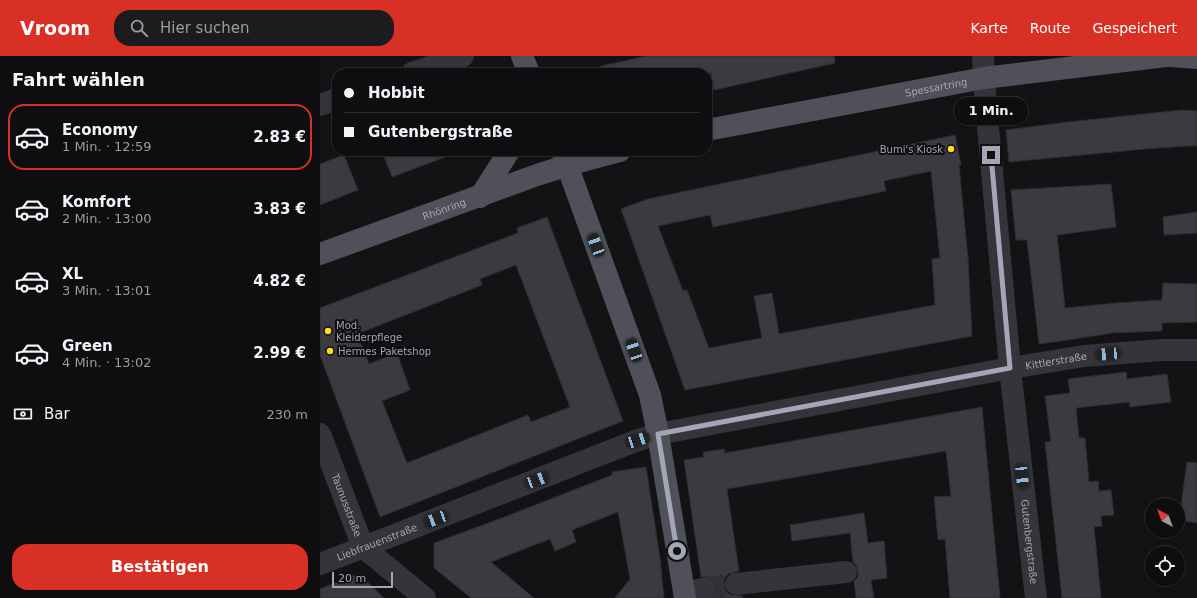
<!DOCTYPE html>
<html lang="de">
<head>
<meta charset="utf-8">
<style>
	:root { --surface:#0e0e10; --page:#1c1c1e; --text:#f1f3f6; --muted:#9b9c9f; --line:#2e2e30; --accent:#d93025 }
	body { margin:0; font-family:"DejaVu Sans",sans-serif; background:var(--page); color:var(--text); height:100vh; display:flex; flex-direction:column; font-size:15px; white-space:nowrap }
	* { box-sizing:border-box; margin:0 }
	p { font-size:13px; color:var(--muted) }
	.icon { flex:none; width:22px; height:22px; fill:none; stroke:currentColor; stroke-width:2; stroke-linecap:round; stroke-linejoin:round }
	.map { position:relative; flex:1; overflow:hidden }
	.sheet { display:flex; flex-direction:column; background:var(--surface); width:320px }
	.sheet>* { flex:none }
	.guide { position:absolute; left:12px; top:12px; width:380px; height:88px; border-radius:16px; box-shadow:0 1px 3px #0004,0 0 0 1px var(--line); display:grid; align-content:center; height:88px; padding:0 12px; background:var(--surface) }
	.needle { width:26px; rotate:319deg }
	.controls { position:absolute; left:825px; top:442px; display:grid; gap:8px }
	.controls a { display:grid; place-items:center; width:40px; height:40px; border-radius:50%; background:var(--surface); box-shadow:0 1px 3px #0004,0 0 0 1px var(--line); font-size:20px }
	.scale { position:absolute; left:12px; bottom:10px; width:61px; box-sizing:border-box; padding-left:4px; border:2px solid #a3a6b6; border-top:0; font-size:11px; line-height:14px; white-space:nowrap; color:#a3a6b6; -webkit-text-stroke:3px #0e0e10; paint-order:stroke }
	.end { position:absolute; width:18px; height:18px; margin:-9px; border:5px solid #a3a6b6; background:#111; box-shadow:0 0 0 2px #111 }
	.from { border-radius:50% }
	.bubble { position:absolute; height:28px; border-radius:14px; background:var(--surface); box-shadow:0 1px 3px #0004,0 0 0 1px var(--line); font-size:13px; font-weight:800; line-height:28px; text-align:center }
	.car { position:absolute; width:12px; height:24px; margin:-12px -6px; border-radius:5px; box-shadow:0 0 3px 1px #0007; background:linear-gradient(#222 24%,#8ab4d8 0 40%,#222 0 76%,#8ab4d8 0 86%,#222 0) }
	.guide b { display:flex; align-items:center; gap:14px; height:38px; font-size:15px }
	.guide b+b { border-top:1px solid var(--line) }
	.guide i { width:10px; height:10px; background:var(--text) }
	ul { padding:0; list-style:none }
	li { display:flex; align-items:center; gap:12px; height:66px; margin:0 8px 6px; padding:0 4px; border:2px solid transparent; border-radius:16px }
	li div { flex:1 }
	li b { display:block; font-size:15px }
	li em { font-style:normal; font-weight:800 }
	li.active { border-color:var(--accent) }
	li>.icon { width:36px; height:36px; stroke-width:1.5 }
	h2 { padding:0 12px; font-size:18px; line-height:48px }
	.pay { display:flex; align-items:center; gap:10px; height:44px; padding:0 12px; font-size:15px }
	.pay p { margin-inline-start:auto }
	.action { display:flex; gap:8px; margin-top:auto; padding:8px 12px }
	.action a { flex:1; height:46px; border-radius:16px; background:var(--accent); color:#fff; font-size:16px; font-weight:800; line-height:46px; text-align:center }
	header { display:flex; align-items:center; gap:24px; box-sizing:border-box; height:56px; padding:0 20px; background:var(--accent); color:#fff }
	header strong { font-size:19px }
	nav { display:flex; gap:22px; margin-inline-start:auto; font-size:14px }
	.search { width:280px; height:36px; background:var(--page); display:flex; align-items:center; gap:10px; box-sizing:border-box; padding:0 14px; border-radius:16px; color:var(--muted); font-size:15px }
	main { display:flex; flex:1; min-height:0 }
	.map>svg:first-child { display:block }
</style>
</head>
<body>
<header>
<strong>Vroom</strong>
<div class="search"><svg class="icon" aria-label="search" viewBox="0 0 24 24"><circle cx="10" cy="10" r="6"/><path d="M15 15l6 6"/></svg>Hier suchen</div>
<nav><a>Karte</a><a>Route</a><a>Gespeichert</a></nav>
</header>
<main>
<section class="sheet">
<h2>Fahrt wählen</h2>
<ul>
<li class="active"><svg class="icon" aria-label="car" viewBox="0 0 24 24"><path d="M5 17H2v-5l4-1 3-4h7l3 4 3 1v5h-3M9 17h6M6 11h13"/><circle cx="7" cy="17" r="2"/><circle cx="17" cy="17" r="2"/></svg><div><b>Economy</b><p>1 Min. · 12:59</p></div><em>2.83 €</em></li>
<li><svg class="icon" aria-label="car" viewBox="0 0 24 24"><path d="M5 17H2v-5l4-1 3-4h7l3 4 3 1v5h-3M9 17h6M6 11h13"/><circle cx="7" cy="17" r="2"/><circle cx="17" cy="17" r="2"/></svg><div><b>Komfort</b><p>2 Min. · 13:00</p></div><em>3.83 €</em></li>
<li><svg class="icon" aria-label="car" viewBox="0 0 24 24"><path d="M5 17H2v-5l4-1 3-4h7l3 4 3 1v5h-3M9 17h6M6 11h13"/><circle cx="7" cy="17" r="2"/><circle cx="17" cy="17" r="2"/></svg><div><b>XL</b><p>3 Min. · 13:01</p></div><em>4.82 €</em></li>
<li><svg class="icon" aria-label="car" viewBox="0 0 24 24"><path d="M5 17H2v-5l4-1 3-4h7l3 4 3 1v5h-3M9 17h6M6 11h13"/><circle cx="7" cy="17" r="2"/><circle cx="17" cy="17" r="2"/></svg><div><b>Green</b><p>4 Min. · 13:02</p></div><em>2.99 €</em></li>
</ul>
<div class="pay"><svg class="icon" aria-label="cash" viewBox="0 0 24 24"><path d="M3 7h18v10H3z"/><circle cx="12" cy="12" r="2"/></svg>Bar<p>230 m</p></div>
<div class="action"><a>Bestätigen</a></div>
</section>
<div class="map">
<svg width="877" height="542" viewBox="0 0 877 542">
	<rect width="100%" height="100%" fill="#131315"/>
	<!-- building -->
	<g fill="#3a3a40" stroke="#2e2d31" fill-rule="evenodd">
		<path d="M327,0H514L515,7L394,34L391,17H282L281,10Z"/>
		<path d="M862,54L877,55V90H865L825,93L689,106L686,74L748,66Z"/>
		<path d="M635,79L641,109H639L648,203L652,280L365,334L301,153L328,143ZM611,115L620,202L612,203L615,249L459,278L452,237L434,240L442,282L389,292L367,234L363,235L338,170L390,159L393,171L566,135L564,125Z"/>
		<path d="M62,95H135L136,97L72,121Z"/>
		<path d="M24,99L38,134L0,149V108Z"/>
		<path d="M791,128L796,171L737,179L745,252L797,247L842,244L843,227L877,228V266L842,267V275L792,277L748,284L719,288L707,184H696L691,134Z"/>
		<path d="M877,156V177L844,179L843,161Z"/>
		<path d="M227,161L303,365L60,461L0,299V252L198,177L197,172ZM196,209L250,351L211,366L208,359L87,407L62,345L90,334L77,297L49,308L37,278L162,229L160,223Z"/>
		<path d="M806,316L807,323L847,318L851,346L810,351L809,346L756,352L759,382H765L769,426L778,425L779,435L791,434L794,459L781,460L782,470L774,471L781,542H742L725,386H731L725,340L750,337L748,323Z"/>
		<path d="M662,351L680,542H630L625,483L618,484L614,441L631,440L626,395L407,433L419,515L408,518L404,523V530L406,536L411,539L422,540L423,542H392L395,536V530L392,524L387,521H381L364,404L384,401L383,396L404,393L405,397Z"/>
		<path d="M867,406L877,407V467L859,464Z"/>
		<path d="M326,411L340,502L344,542H295L310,523L298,456L252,474L256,486L235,495L230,483L171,506L214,542H151L114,512V487L182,462L292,419V416Z"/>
		<path d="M544,457L548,487L564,485L567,522L551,524L554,542H536L534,525L538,521V515L536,509L533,506L530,477L472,485L470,469Z"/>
		<path d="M35,519H40L64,542H0V533Z"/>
	</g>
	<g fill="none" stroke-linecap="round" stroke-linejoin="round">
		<!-- minor-tunnel -->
		<path stroke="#303035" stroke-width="22" stroke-dasharray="22 11" stroke-linecap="butt" d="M383,533L416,528"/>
		<!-- minor -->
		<g stroke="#34343a" stroke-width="22">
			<path id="s1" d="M663,0L665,38L690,312L716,542"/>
			<path d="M92,17L143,0"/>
			<path d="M0,49L17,43"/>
			<path id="s2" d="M0,378L43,491L105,542"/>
			<path id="s3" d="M0,508L318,384L338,378L690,312L764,300L842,294H877"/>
			<path d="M416,528L526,516"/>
			<path d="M364,537L383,533"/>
		</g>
		<!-- major -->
		<g stroke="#4f5059" stroke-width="22">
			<path d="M202,0L209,17"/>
			<path d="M851,0L877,2"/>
			<path id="s4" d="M387,74L664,22L846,0"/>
			<path d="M242,95L330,339L338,378L365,542"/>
			<path d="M160,141L189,95"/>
			<path id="s5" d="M0,198L217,119L248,109L300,95"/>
		</g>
	</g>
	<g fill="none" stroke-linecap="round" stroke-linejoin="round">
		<!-- route -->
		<path stroke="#a3a6b6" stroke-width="5" d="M357,495L338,378L690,312L671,99"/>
	</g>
	<!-- markers -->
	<g fill="#ffdc21" stroke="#0e0e10" stroke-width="1.5">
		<circle cx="631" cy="93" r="4"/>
		<circle cx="8" cy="275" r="4"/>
		<circle cx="10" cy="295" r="4"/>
	</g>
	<g text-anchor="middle" stroke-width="4" stroke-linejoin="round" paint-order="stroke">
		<!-- street labels -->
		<g font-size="10" fill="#a3a6b6" stroke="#0e0e10">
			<text dy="4" stroke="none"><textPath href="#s4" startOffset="233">Spessartring</textPath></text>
			<text dy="4" stroke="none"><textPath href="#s5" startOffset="132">Rhönring</textPath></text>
			<text dy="4" stroke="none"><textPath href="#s3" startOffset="767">Kittlerstraße</textPath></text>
			<text dy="4" stroke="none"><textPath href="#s2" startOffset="76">Taunusstraße</textPath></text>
			<text dy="4" stroke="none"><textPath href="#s3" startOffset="61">Liebfrauenstraße</textPath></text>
			<text dy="4" stroke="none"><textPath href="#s1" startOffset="488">Gutenbergstraße</textPath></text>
		</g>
		<!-- poi labels -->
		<g font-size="10" fill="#a3a6b6" stroke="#0e0e10" text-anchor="start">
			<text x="623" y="97" text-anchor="end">Bumi's Kiosk</text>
			<text x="16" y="273">Mod.<tspan x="16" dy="12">Kleiderpflege</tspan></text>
			<text x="18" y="299">Hermes Paketshop</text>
		</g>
	</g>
</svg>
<div class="controls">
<a><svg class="needle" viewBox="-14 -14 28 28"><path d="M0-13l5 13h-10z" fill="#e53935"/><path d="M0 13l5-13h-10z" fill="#9b9c9f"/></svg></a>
<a><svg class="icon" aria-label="locate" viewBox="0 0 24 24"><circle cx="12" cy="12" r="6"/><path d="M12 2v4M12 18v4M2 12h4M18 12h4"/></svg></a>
</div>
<div class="scale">20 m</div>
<i class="end from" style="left:357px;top:495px"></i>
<i class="end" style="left:671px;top:99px"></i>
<div class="bubble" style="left:634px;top:41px;width:74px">1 Min.</div>
<i class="car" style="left:276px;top:189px;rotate:340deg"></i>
<i class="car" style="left:314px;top:294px;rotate:341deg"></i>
<i class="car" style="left:788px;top:298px;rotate:266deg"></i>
<i class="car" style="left:318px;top:384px;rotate:72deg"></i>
<i class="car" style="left:702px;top:420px;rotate:174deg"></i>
<i class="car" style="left:217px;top:424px;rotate:69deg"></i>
<i class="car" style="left:116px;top:463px;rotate:249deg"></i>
<div class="guide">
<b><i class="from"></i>Hobbit</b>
<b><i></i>Gutenbergstraße</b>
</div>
</div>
</main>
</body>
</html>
